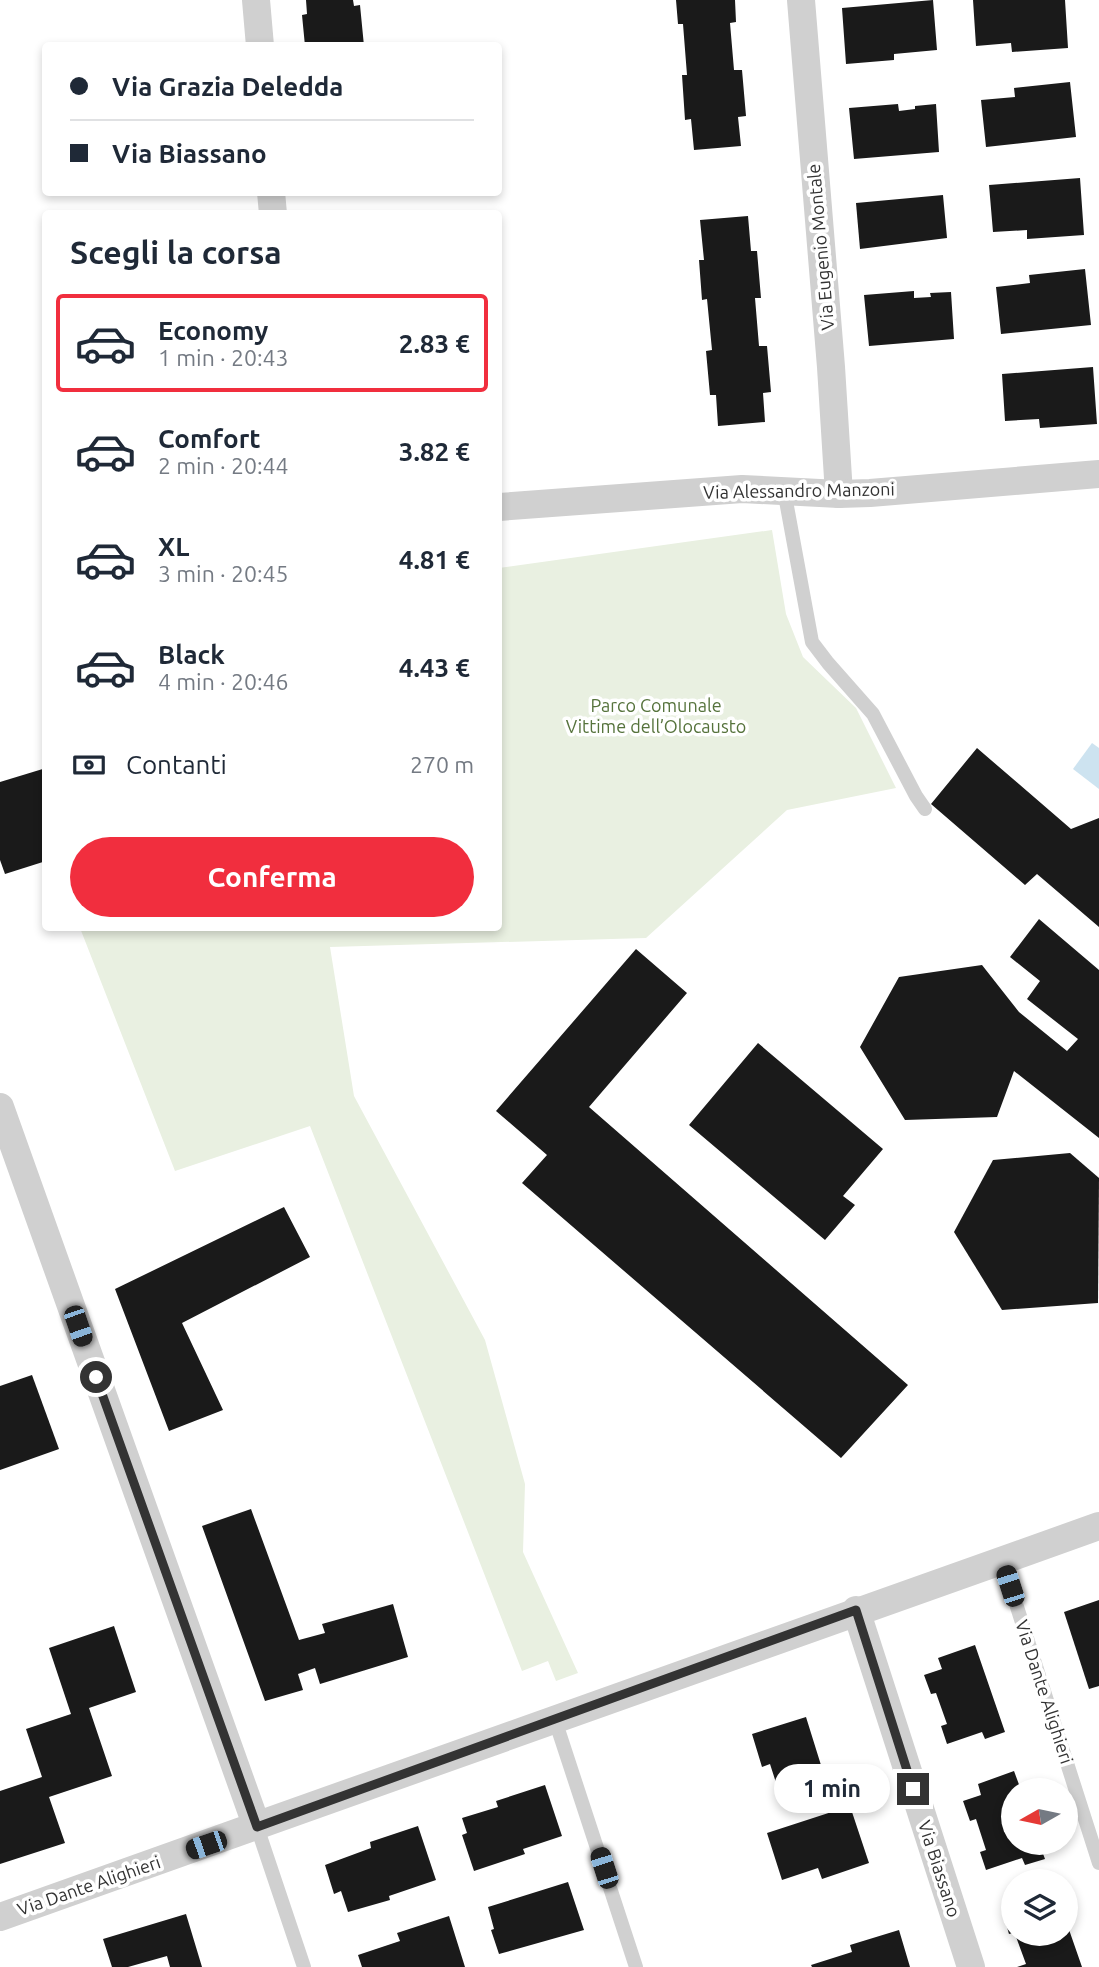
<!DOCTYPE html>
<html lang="it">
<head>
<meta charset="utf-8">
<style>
	:root { --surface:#fff; --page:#f2f2f3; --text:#1f2937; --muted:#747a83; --line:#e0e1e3; --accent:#f12e3e }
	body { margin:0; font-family:Ubuntu,sans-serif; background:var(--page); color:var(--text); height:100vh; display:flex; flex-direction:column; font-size:26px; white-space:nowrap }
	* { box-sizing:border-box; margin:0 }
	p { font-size:23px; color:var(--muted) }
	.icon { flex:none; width:38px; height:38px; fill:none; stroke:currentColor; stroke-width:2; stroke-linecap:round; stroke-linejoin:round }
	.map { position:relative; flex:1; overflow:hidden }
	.drawer { position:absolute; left:42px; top:210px; width:460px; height:721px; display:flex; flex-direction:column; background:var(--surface); border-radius:7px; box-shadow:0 4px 10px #0003 }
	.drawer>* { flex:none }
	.top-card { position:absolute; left:42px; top:42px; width:460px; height:154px; border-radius:7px; box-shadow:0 4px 10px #0003; display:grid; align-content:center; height:154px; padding:0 28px; background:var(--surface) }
	.needle { width:46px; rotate:261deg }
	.controls { position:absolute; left:1001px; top:1778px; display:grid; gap:14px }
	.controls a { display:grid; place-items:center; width:77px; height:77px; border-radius:50%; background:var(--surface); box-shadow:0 4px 10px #0003; font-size:35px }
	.end { position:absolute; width:32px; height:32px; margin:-16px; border:9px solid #333; background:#fff; box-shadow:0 0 0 4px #fff }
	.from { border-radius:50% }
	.bubble { position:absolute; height:49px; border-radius:24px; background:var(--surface); box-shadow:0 4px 10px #0003; font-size:23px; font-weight:700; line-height:49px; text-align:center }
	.car { position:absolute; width:21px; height:42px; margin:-21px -10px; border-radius:9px; box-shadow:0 0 5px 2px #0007; background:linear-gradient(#222 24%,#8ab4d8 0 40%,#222 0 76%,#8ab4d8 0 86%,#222 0) }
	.top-card b { display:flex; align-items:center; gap:24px; height:66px; font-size:26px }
	.top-card b+b { border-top:2px solid var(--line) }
	.top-card i { width:18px; height:18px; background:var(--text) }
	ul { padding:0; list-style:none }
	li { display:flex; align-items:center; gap:21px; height:98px; margin:0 14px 10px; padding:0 14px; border:4px solid transparent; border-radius:7px }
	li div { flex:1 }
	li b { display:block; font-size:26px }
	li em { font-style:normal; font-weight:700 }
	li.current { border-color:var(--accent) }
	li>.icon { width:63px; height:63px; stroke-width:1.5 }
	h2 { padding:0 28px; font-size:32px; line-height:84px }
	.pay { display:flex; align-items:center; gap:18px; height:77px; padding:0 28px; font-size:26px }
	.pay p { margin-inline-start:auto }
	.cta { display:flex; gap:14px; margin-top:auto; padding:14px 28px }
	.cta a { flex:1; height:80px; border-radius:42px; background:var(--accent); color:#fff; font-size:28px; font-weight:700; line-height:80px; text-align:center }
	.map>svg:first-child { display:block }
</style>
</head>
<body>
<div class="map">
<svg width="1099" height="1967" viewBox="0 0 1099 1967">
	<rect width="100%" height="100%" fill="#fff"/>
	<!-- green -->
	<path fill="#e9f0e1" d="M772,530L786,614L803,657L856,708L896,788L787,810L646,938L330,947L354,1096L485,1340L525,1484L523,1552L578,1673L556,1681L548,1661L522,1671L310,1126L175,1171L80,928H499V568Z"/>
	<!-- water -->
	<path fill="#cde3f0" d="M1092,743L1099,748V789L1073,769Z"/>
	<!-- building -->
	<g fill="#1a1a1a">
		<path d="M306,0H353L354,6L360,5L364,46H305L302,15L307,14Z"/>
		<path d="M676,0H735L736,22L730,23L734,70H742L746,116L738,117L741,146L694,150L691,119L685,120L682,75H687L683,24H678Z"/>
		<path d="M933,0L937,50L894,54V60L846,64L842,8Z"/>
		<path d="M973,0H1065L1068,48L1012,52L1011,43L976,46Z"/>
		<path d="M1070,82L1076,137L986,147L981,100L1015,97L1014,88Z"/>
		<path d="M898,104L899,111L915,109V106L936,104L939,152L854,159L849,108Z"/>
		<path d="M1080,178L1084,235L1027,239V230L993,232L989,185Z"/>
		<path d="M943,195L947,238L860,249L856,203Z"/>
		<path d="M748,216L751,251H757L761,298H755L759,346H767L771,392L763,393L765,422L718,426L716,395H710L706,351L712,350L707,299L702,300L699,260H704L700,220Z"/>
		<path d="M1085,269L1091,325L1001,334L996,287L1030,283L1029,275Z"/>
		<path d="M914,291V298L931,297L930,293L951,292L954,339L869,346L864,295Z"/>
		<path d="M1093,367L1097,424L1040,428L1039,419L1005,421L1002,374Z"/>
		<path d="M977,748L1071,829L1099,818V927L1037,874L1025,885L931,804Z"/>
		<path d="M46,768V861L5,874L0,860V782Z"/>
		<path d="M1039,919L1099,970V1138L1014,1071L997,1117L905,1120L860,1047L899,977L982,965L1019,1012L1067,1051L1078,1039L1027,999L1040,981L1010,957Z"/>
		<path d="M636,949L687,993L589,1107L908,1385L841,1458L522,1183L547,1155L496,1111Z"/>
		<path d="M758,1043L883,1149L843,1196L855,1205L825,1240L689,1125Z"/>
		<path d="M1070,1153L1099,1178L1098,1303L1002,1310L954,1232L993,1160Z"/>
		<path d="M284,1207L310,1257L182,1323L223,1410L169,1431L115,1289Z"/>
		<path d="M32,1375L59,1449L0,1470V1386Z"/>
		<path d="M251,1509L299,1640L325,1633L322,1624L393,1604L408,1657L320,1684L315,1668L298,1674L303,1690L265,1701L202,1526Z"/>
		<path d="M1099,1600V1686L1089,1689L1064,1612Z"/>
		<path d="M114,1626L136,1692L89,1708L112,1776L49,1797L65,1843L0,1864V1791L42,1777L26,1729L71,1714L49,1648Z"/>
		<path d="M975,1645L1005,1732L985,1739L982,1732L947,1744L941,1726L947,1724L936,1693L931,1694L924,1675L942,1669L938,1658Z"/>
		<path d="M806,1717L825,1778L779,1792L770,1764L762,1767L752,1734Z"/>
		<path d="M1014,1771L1021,1790H1013V1843H1039L1045,1859L1025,1865L1022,1858L986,1870L980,1852L986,1850L976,1819L970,1821L963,1801L981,1795L978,1784Z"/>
		<path d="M545,1785L562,1836L523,1849L525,1854L474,1871L462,1835L467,1833L462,1818L498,1807L496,1801Z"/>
		<path d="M850,1806L869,1863L822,1879L818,1868L782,1880L767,1833Z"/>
		<path d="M418,1826L436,1880L389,1896L390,1900L348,1912L341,1891L334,1894L325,1865L371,1848L370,1842Z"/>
		<path d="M568,1882L584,1930L499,1954L491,1930L494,1929L488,1907Z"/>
		<path d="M1013,1911V1933L1009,1934L1003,1914Z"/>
		<path d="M186,1914L202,1967H170L167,1956L128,1967H112L103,1939Z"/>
		<path d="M449,1916L465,1967H362L358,1955L400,1941L397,1933Z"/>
		<path d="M1066,1921L1082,1967H1017L1026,1964L1015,1934H1066Z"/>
		<path d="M899,1930L910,1967H812L811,1965L852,1952L850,1945Z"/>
	</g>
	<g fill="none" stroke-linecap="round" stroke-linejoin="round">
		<!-- service -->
		<g stroke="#d0d0d0" stroke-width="14">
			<path d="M784,490L812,642L828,663L873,714L916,796L925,809"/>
			<path d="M1002,1560L1099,1863"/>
			<path d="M555,1720L636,1967"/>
			<path d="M257,1827L304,1967"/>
		</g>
		<!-- minor -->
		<g stroke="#d0d0d0" stroke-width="28">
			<path d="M256,0L260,46"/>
			<path d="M801,0L831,367L839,494"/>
			<path d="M271,192L273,214"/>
			<path d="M499,507L742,489L839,494L870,493L1099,474"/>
			<path d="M0,1107L257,1827"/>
			<path d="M856,1610L971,1967"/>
			<path d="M0,1917L1099,1526"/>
		</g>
	</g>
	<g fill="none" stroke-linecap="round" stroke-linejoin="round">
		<!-- route -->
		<path stroke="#333" stroke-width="9" d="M96,1377L257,1827L856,1610L913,1789"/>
	</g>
	<g text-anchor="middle" stroke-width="7" stroke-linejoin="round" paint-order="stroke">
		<!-- street labels -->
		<g font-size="18" fill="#333" stroke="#fff">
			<text transform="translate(821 247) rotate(-95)" y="6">Via Eugenio Montale</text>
			<text transform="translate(799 491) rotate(-1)" y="6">Via Alessandro Manzoni</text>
			<text transform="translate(1044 1692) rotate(72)" y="6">Via Dante Alighieri</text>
			<text transform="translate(939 1869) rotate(72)" y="6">Via Biassano</text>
			<text transform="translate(89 1886) rotate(-19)" y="6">Via Dante Alighieri</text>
		</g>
		<!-- park labels -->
		<g font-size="18" fill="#56733c" stroke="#fff">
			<text x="656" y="712">Parco Comunale<tspan x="656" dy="21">Vittime dell’Olocausto</tspan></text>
		</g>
	</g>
</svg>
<div class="controls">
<a><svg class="needle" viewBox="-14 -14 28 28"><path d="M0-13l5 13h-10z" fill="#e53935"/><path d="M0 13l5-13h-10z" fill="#747a83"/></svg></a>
<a><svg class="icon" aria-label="layers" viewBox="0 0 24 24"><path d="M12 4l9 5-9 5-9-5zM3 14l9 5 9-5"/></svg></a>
</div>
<i class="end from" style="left:96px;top:1377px"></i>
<i class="end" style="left:913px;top:1789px"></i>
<div class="bubble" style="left:774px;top:1764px;width:116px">1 min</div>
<i class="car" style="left:78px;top:1326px;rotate:161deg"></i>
<i class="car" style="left:1010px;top:1586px;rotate:342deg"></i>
<i class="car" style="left:206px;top:1845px;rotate:251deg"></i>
<i class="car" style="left:604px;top:1868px;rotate:342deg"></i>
<div class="top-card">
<b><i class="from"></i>Via Grazia Deledda</b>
<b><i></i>Via Biassano</b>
</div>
<section class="drawer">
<h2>Scegli la corsa</h2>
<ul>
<li class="current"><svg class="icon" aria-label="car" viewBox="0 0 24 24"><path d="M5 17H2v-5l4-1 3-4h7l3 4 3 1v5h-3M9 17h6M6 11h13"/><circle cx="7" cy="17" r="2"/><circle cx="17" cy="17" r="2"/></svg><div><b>Economy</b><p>1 min · 20:43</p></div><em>2.83 €</em></li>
<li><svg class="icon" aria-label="car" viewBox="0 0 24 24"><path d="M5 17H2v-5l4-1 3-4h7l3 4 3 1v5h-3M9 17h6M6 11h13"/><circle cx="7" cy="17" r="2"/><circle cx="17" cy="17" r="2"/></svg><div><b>Comfort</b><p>2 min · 20:44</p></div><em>3.82 €</em></li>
<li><svg class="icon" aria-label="car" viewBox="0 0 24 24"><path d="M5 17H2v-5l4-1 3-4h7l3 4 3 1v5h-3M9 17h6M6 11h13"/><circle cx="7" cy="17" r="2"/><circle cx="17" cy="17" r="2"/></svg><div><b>XL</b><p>3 min · 20:45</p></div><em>4.81 €</em></li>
<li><svg class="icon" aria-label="car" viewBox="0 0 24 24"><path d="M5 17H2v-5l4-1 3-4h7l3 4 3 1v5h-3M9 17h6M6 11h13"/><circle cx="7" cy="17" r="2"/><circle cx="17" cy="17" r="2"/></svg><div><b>Black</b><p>4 min · 20:46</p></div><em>4.43 €</em></li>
</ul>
<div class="pay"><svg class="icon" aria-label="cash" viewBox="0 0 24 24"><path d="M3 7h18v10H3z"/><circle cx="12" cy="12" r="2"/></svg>Contanti<p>270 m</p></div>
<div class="cta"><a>Conferma</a></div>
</section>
</div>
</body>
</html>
